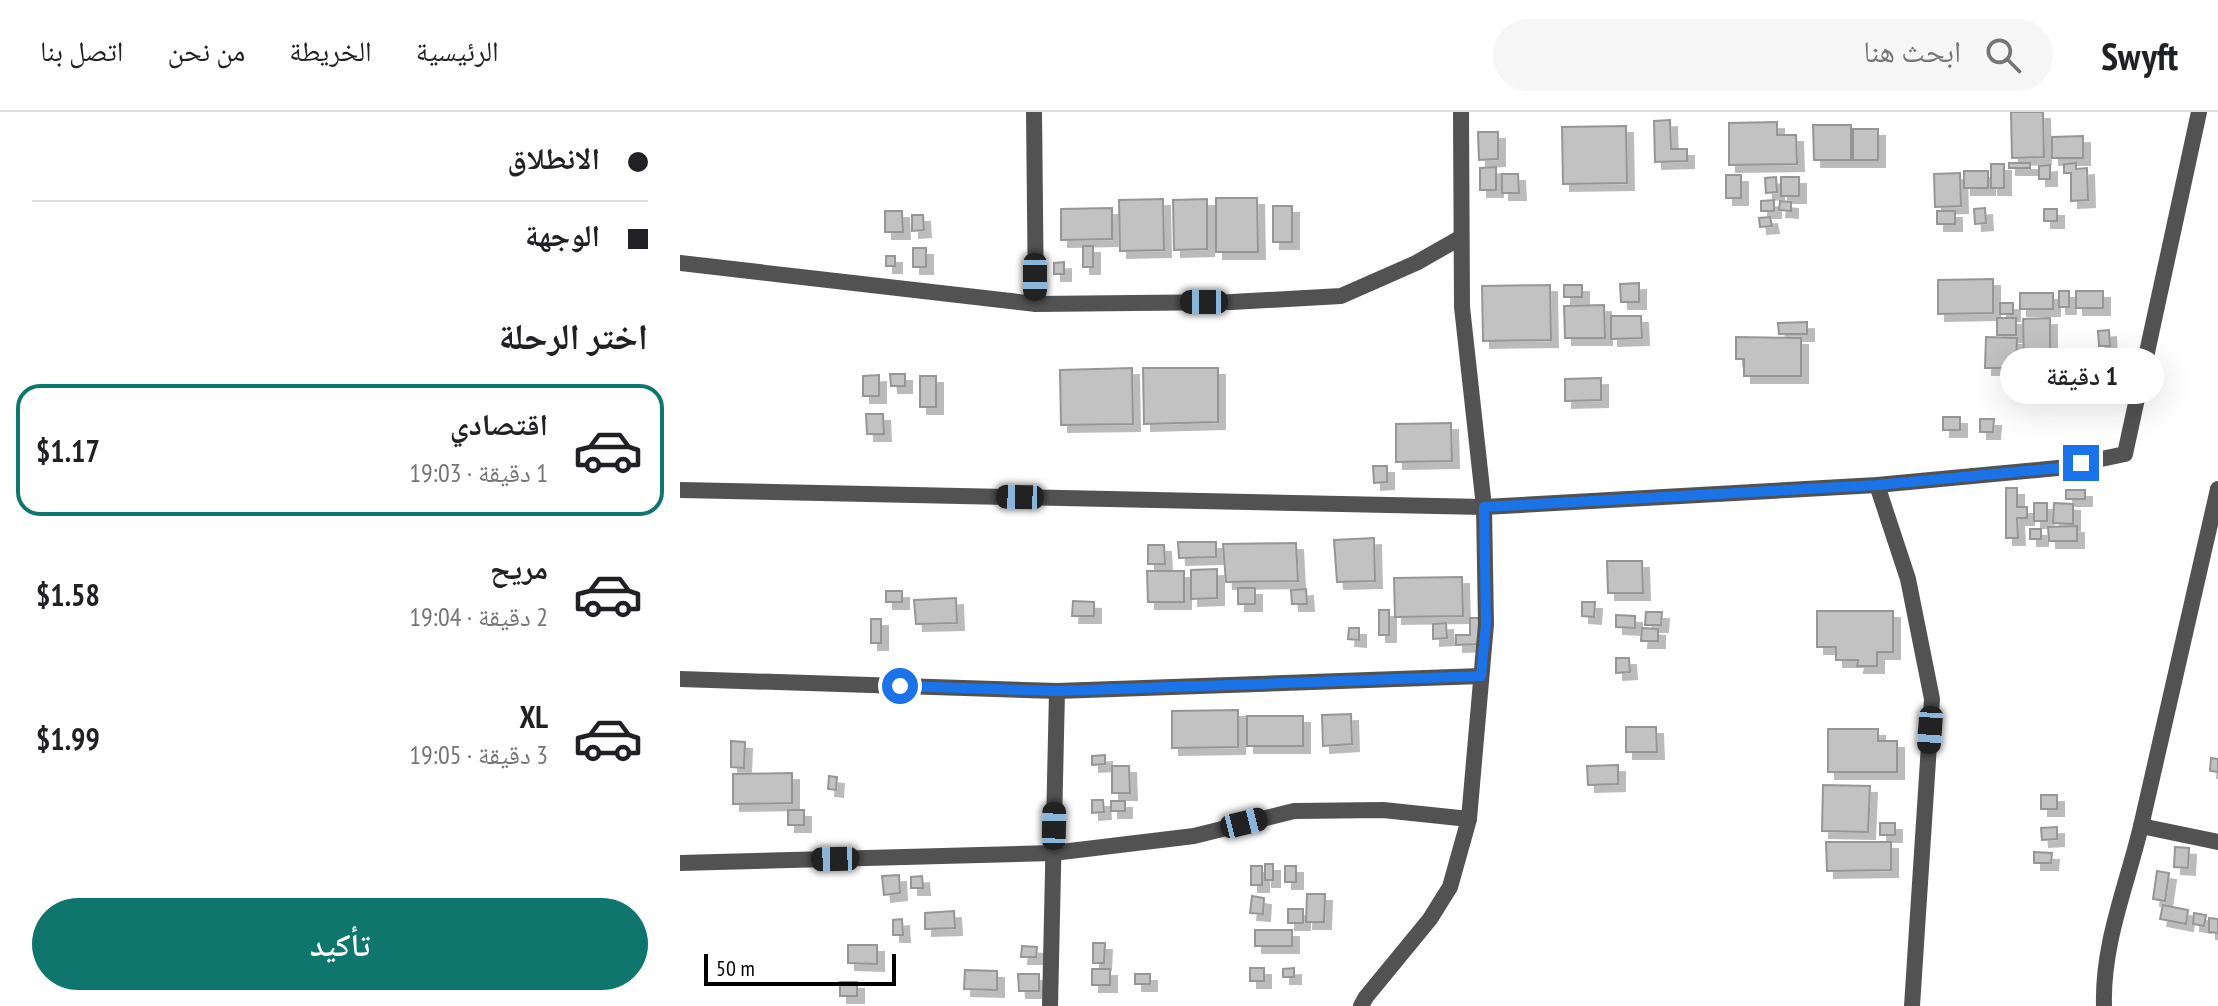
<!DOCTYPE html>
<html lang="ar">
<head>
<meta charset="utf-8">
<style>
	:root { --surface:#fff; --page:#f6f6f6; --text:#202124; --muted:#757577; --line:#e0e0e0; --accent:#0f766e }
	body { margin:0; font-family:"PT Sans Narrow","Noto Naskh Arabic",sans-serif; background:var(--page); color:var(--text); direction:rtl; height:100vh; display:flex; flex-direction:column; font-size:30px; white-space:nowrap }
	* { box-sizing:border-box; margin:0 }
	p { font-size:26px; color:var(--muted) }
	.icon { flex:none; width:44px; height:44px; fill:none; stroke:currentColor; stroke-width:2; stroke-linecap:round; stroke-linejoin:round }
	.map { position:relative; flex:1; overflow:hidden; direction:ltr }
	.side { display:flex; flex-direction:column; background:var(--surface); width:680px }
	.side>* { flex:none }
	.banner { display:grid; align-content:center; height:176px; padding:0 32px; background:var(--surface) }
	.scale { position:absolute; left:24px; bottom:20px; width:192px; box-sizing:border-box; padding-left:8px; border:4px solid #000; border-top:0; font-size:22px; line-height:28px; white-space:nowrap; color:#000; -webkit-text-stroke:6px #fff; paint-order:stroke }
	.end { position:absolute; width:36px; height:36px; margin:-18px; border:10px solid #1a73e8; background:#fff; box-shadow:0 0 0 4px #fff }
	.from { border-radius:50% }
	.bubble { position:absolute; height:56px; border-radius:28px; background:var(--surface); box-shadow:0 8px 32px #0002; font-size:26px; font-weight:600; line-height:56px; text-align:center; direction:rtl }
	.car { position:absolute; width:24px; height:48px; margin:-24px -12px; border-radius:10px; box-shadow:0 0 6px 2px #0007; background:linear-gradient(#222 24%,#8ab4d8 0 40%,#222 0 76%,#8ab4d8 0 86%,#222 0) }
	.banner b { display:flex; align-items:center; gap:28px; height:76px; font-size:30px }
	.banner b+b { border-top:2px solid var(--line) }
	.banner i { width:20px; height:20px; background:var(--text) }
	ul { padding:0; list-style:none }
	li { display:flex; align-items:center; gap:24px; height:132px; margin:0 16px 12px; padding:0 16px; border:4px solid transparent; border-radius:24px }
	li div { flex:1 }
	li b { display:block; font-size:30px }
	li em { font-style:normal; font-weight:600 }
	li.selected { border-color:var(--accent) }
	li>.icon { width:72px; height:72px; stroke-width:1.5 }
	h2 { padding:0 32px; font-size:36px; line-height:96px }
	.action { display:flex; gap:16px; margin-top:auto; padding:16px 32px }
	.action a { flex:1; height:92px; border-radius:48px; background:var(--accent); color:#fff; font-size:32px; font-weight:600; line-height:92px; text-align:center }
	header { display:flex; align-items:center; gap:48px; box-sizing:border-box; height:112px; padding:0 40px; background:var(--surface); border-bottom:2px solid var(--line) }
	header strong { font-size:38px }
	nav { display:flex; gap:44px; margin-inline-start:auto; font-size:28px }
	.search { width:560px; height:72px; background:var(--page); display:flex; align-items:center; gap:20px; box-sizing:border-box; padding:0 28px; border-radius:44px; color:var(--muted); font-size:30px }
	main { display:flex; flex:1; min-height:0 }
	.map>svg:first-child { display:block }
</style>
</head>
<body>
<header>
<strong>Swyft</strong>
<div class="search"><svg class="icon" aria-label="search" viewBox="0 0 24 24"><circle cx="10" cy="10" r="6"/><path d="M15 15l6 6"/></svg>ابحث هنا</div>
<nav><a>الرئيسية</a><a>الخريطة</a><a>من نحن</a><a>اتصل بنا</a></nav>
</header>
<main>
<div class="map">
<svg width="1538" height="894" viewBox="0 0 1538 894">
	<defs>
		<filter id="shadow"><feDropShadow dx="7" dy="7" stdDeviation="0" flood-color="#0004"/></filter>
	</defs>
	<rect width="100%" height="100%" fill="#fff"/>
	<!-- building -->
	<g fill="#c2c2c2" stroke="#969696" stroke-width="2" filter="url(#shadow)">
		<path d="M1331,0H1363L1364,45L1332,46Z"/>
		<path d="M990,8L991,37H1007V49L975,50L974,9Z"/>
		<path d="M1097,10V23H1116L1117,52L1049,53V11Z"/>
		<path d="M1133,13H1171V48H1134Z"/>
		<path d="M946,14L947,71L883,72L882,15Z"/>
		<rect x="1173" y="17" width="25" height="31"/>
		<path d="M798,20H818V47L799,48Z"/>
		<path d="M1403,24V46H1372V25Z"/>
		<rect x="1329" y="51" width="21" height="5"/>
		<path d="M1396,51V57L1407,56L1408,88L1391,89V61H1384V52Z"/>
		<rect x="1311" y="52" width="13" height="24"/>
		<path d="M1370,53V67H1359V54Z"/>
		<path d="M816,55V78H800V56Z"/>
		<rect x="1284" y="59" width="24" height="17"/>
		<path d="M1280,61L1281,94L1255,95L1254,62Z"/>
		<path d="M822,62H838L839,81H822Z"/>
		<rect x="1046" y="63" width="15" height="23"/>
		<path d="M1096,65L1097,80L1086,81L1085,66Z"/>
		<rect x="1101" y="65" width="18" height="19"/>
		<path d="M536,86H577L578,140H536Z"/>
		<path d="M483,87L484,138L440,139L439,88Z"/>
		<path d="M527,87V137L494,138L493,88Z"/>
		<path d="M1094,88V99H1081V89Z"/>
		<path d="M1100,89L1111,90V99L1099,98Z"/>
		<rect x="593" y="94" width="19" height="36"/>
		<path d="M432,96V127L381,128V97Z"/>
		<path d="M1305,96L1306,111L1295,112L1294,97Z"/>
		<rect x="1364" y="97" width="13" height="12"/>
		<path d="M205,99H222L223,120H205Z"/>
		<rect x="1257" y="99" width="18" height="13"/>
		<path d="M232,103H243L244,118L232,119Z"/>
		<path d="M1090,105L1092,114L1080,115L1079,106Z"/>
		<rect x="403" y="134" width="10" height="21"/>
		<rect x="233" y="136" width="13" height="19"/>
		<rect x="206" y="144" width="9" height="10"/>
		<path d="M384,150V162H374V151Z"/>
		<path d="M1313,167V201L1258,202V168Z"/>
		<path d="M959,171V190H941L940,172Z"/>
		<path d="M870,173L871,228L803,229L802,174Z"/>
		<rect x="884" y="173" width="18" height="12"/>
		<rect x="1379" y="179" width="10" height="16"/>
		<rect x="1396" y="179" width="27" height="17"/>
		<rect x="1340" y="181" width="33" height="16"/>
		<rect x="1320" y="191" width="13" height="11"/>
		<path d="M924,193L925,226H885L884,194Z"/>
		<path d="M931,204H961L962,226L931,227Z"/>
		<rect x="1317" y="206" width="19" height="17"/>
		<path d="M1370,206V239L1400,238V256L1344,257L1343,207Z"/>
		<path d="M1127,210V222H1099L1098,211Z"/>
		<path d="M1429,218L1430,234H1419L1418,219Z"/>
		<path d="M1056,225L1121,226V264H1064V247H1056Z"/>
		<path d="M1306,225L1337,226L1336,256H1305Z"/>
		<path d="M1422,244V253H1409L1408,245Z"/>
		<path d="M452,256L453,312L381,313L380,258Z"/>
		<path d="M463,256H538V310L464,312Z"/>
		<path d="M210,262H225V274H211Z"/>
		<path d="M199,263V284H183V264Z"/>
		<rect x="240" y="264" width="16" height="31"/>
		<path d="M921,266V288L885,289V267Z"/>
		<path d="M186,302H203L204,322H187Z"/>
		<rect x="1263" y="305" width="17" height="13"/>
		<path d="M1300,307H1314L1313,320H1300Z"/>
		<path d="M771,311L772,349L716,350V312Z"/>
		<path d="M693,354H707V370L694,371Z"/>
		<path d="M1326,376H1337V395H1347V406H1337L1338,426H1326Z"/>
		<rect x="1386" y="378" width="19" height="9"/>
		<rect x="1354" y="391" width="13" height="18"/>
		<path d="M1374,391L1393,392V412L1373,411Z"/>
		<path d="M1397,414V429H1369L1368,415Z"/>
		<rect x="1350" y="417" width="11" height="10"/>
		<path d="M694,426L695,469L657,470L654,428Z"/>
		<path d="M498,430H536V445L499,446Z"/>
		<path d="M616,431L618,469L546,470L543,432Z"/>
		<path d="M468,433H484L485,452H468Z"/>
		<path d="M927,449H962L963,481H928Z"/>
		<path d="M537,457V486L511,487V458Z"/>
		<path d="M467,459H504V490H468Z"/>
		<path d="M782,465L783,504L715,505L714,466Z"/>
		<rect x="558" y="476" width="17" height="16"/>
		<path d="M626,477L627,492H612L611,478Z"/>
		<rect x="206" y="479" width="16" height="11"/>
		<path d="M276,486L277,511L236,512L234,488Z"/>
		<path d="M393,489L414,490V504H392Z"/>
		<path d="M902,490H915L914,505L902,504Z"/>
		<rect x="699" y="498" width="10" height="25"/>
		<path d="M1137,499H1213V540H1197V554H1177L1178,548H1156V535H1137Z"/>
		<path d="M966,500H982L981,513H965Z"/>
		<path d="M936,503L955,504V516L936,515Z"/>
		<path d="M790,506H800L801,532L776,533V523H790Z"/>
		<rect x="191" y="507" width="10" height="24"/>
		<path d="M766,511L767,526L753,527V512Z"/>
		<path d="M669,516H679V528L668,527Z"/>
		<path d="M962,516L978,517V529H961Z"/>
		<path d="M936,546H949L950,560L936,561Z"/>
		<path d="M558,598V635L492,636V599Z"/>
		<path d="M671,602L672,632L643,634L642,603Z"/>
		<rect x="567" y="604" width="56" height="30"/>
		<path d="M946,615H976L977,640H946Z"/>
		<path d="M1148,617H1198V629H1217V660H1148Z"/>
		<path d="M51,629L65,630L64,656L51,655Z"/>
		<path d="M425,643V652L412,653V644Z"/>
		<path d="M1531,646L1538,647V660L1530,659Z"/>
		<path d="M938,653V672L908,673L907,654Z"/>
		<path d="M432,654H449L450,681H432Z"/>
		<path d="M112,661V691L53,692V662Z"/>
		<path d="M149,664L157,665L156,678L148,677Z"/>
		<path d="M1143,673L1190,674L1188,720L1142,719Z"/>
		<rect x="1361" y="683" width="16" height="14"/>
		<path d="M412,688H423L424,700L412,701Z"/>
		<rect x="431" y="689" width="14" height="10"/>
		<rect x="108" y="698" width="16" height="15"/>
		<rect x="1200" y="711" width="15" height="12"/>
		<path d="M1377,715V727L1362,728L1361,716Z"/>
		<path d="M1146,730H1211V758L1147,759Z"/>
		<path d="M1495,735L1509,736L1508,756L1494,755Z"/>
		<path d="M1354,740L1372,741L1371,751H1354Z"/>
		<rect x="585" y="752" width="8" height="16"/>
		<rect x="571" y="754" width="11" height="19"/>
		<rect x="605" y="754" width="11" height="16"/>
		<path d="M1477,759L1489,761L1485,789L1473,787Z"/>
		<path d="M219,763L220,781L204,783L202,764Z"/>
		<path d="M242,764L243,776H231V765Z"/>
		<path d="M627,782H645L644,810H626Z"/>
		<path d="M572,784L584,786L583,802L570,801Z"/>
		<path d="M1483,793L1508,798L1506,812L1480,807Z"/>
		<rect x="608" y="797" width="15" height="14"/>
		<path d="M274,799L275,816L245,817V801Z"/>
		<path d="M1514,801L1526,803L1524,814L1513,812Z"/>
		<path d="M1529,806L1538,807V821L1529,820Z"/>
		<path d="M222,807L223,823H213V808Z"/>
		<rect x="575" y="818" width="37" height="16"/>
		<path d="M413,831H425L424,851H413Z"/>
		<path d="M168,833H197V852L168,851Z"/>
		<path d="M342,834L357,835L356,845H341Z"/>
		<rect x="570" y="856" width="14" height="13"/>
		<path d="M614,856V865H603V857Z"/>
		<rect x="412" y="857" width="18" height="16"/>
		<path d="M285,858L317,859V878L284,877Z"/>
		<path d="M338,862H359V879H339Z"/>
		<rect x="455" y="862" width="15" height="10"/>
		<rect x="160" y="870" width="17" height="14"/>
	</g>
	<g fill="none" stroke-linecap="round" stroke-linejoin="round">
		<!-- street -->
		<g stroke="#525252" stroke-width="16">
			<path d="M354,0L356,192"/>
			<path d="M0,151L356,192L552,190L661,184L736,151L780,126"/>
			<path d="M1197,373L1228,467L1252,587L1232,894"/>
			<path d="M0,378L804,395L1197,373L1378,356L1445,342L1519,0"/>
			<path d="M0,567L377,579L801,564"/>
			<path d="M1461,714L1538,730"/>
			<path d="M0,751L373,741L514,724L614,699L703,698L789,707"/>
			<path d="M370,894L377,579"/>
			<path d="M681,894L686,885L750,807L770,775L789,707L806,512L804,395L782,195L781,0"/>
			<path d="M1424,894C1422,830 1448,771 1462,710C1488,599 1513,488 1538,377"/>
		</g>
	</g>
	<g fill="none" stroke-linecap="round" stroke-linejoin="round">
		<!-- route -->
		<path stroke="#1a73e8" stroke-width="10" d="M220,574L377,579L801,564L806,512L804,395L1197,373L1378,356L1401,351"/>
	</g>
</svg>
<div class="scale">50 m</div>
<i class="end from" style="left:220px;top:574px"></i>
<i class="end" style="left:1401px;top:351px"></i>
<div class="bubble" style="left:1320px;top:236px;width:164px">1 دقيقة</div>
<i class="car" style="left:355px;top:165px;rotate:180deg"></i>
<i class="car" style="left:524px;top:190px;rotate:270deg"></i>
<i class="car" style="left:340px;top:385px;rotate:271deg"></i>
<i class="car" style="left:1250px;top:618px;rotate:184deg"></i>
<i class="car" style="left:564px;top:711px;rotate:76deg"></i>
<i class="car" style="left:374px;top:714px;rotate:1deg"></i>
<i class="car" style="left:155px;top:747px;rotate:269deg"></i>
</div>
<section class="side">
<div class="banner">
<b><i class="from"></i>الانطلاق</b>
<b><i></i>الوجهة</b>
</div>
<h2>اختر الرحلة</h2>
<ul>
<li class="selected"><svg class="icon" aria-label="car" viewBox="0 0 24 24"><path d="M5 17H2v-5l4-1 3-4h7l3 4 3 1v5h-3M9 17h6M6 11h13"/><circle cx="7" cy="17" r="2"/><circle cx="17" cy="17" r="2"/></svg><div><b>اقتصادي</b><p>1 دقيقة · 19:03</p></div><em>$1.17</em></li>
<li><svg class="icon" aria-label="car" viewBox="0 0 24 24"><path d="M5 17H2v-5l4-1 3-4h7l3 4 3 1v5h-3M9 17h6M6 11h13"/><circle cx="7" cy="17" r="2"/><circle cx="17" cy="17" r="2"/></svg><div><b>مريح</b><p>2 دقيقة · 19:04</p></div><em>$1.58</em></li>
<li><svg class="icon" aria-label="car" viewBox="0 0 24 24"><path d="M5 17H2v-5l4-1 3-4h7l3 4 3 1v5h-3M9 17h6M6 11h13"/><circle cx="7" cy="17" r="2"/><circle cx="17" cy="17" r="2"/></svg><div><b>XL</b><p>3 دقيقة · 19:05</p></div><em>$1.99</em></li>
</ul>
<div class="action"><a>تأكيد</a></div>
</section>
</main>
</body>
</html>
